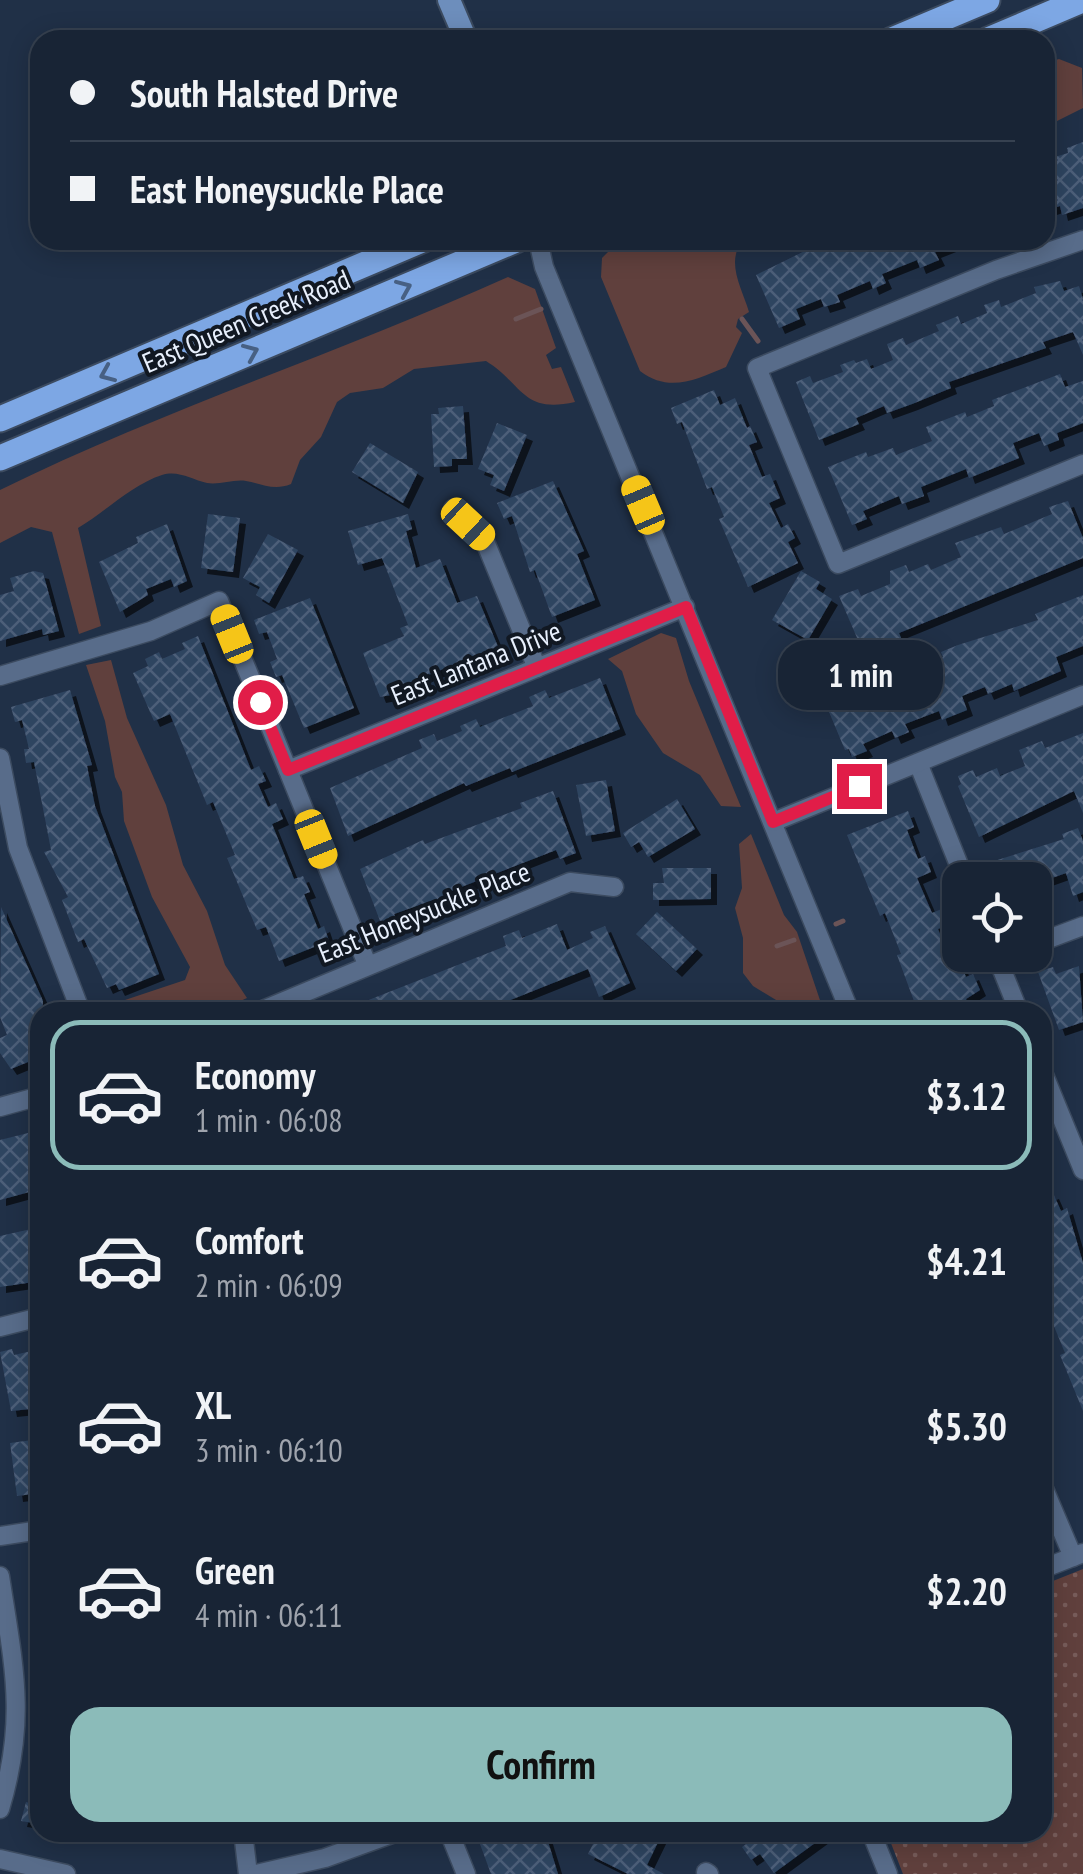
<!DOCTYPE html>
<html lang="en">
<head>
<meta charset="utf-8">
<style>
	:root { --surface:#182435; --page:#253041; --text:#f1f3f6; --muted:#9fa4ad; --line:#364150; --accent:#8bbbb9 }
	body { margin:0; font-family:"PT Sans Narrow",sans-serif; background:var(--page); color:var(--text); height:100vh; display:flex; flex-direction:column; font-size:38px; white-space:nowrap }
	* { box-sizing:border-box; margin:0 }
	p { font-size:32px; color:var(--muted) }
	.icon { flex:none; width:55px; height:55px; fill:none; stroke:currentColor; stroke-width:2; stroke-linecap:round; stroke-linejoin:round }
	.map { position:relative; flex:1; overflow:hidden }
	.side { position:absolute; left:30px; top:1002px; width:1022px; height:840px; display:flex; flex-direction:column; background:var(--surface); border-radius:30px; box-shadow:0 5px 25px #0003,0 0 0 2px var(--line) }
	.side>* { flex:none }
	.banner { position:absolute; left:30px; top:30px; width:1025px; height:220px; border-radius:30px; box-shadow:0 5px 25px #0003,0 0 0 2px var(--line); display:grid; align-content:center; height:220px; padding:0 40px; background:var(--surface) }
	.tools { position:absolute; left:942px; top:862px; display:grid; gap:20px }
	.tools a { display:grid; place-items:center; width:110px; height:110px; border-radius:20px; background:var(--surface); box-shadow:0 5px 25px #0003,0 0 0 2px var(--line); font-size:50px }
	.end { position:absolute; width:45px; height:45px; margin:-22px; border:12px solid #e11d48; background:#fff; box-shadow:0 0 0 5px #fff }
	.from { border-radius:50% }
	.bubble { position:absolute; height:70px; border-radius:30px; background:var(--surface); box-shadow:0 5px 25px #0003,0 0 0 2px var(--line); font-size:32px; font-weight:700; line-height:70px; text-align:center }
	.car { position:absolute; width:30px; height:60px; margin:-30px -15px; border-radius:12px; box-shadow:0 0 8px 2px #0007; background:linear-gradient(#f5c518 24%,#345 0 40%,#f5c518 0 76%,#345 0 86%,#f5c518 0) }
	.banner b { display:flex; align-items:center; gap:35px; height:95px; font-size:38px }
	.banner b+b { border-top:2px solid var(--line) }
	.banner i { width:25px; height:25px; background:var(--text) }
	ul { padding:18px 0 0; list-style:none }
	li { display:flex; align-items:center; gap:30px; height:150px; margin:0 20px 15px; padding:0 20px; border:5px solid transparent; border-radius:30px }
	li div { flex:1 }
	li b { display:block; font-size:38px }
	li em { font-style:normal; font-weight:700 }
	li.on { border-color:var(--accent) }
	li>.icon { width:90px; height:90px; stroke-width:1.5 }
	.button { display:flex; gap:20px; margin-top:auto; padding:20px 40px }
	.button a { flex:1; height:115px; border-radius:30px; background:var(--accent); color:#111; font-size:40px; font-weight:700; line-height:115px; text-align:center }
	.map>svg:first-child { display:block }
</style>
</head>
<body>
<div class="map">
<svg width="1083" height="1874" viewBox="0 0 1083 1874">
	<defs>
		<pattern id="park-dots" width="8" height="8" patternUnits="userSpaceOnUse" patternTransform="scale(2.5)"><rect width="8" height="8" fill="#60403d"/><path d="M2 2h.1M6 6h.1" fill="none" stroke="#775c5a" stroke-width="1.8" stroke-linecap="round"/></pattern>
		<pattern id="building-cross-hatch" width="8" height="8" patternUnits="userSpaceOnUse" patternTransform="scale(2.5)"><rect width="8" height="8" fill="#2f4461"/><path d="M0 0l8 8M0 8l8-8" fill="none" stroke="#4d5f79"/></pattern>
		<filter id="shadow"><feDropShadow dx="6" dy="6" stdDeviation="0" flood-color="#0009"/></filter>
	</defs>
	<rect width="100%" height="100%" fill="#203047"/>
	<!-- grass -->
	<g fill="#60403d">
		<path d="M1059,59L1082,68L1083,108L1045,127V63Z"/>
		<path d="M620,240H743C725,262 742,288 749,312L738,319L736,327L742,333L726,367C695,380 669,393 640,371L601,277L602,258Z"/>
		<path d="M508,277L535,289L556,348L546,355L552,369L561,367L575,402C522,414 523,384 486,361L414,369L383,388L350,393L337,402L321,437L300,460L291,484C274,491 263,484 246,481C234,479 220,485 207,483C192,480 179,470 162,475C131,485 104,513 78,528L101,626L79,634L52,532L31,527L0,543V490C165,409 342,352 508,277Z"/>
		<path d="M661,633L676,638L689,681L741,807L721,806L700,775L663,753L636,714L622,671L608,659Z"/>
		<path d="M111,660L127,718L166,805L183,865L207,911L225,965L247,998L216,1012H105L113,1004L185,980L190,967L152,897L124,821L122,792L115,777L105,721L86,665Z"/>
		<path d="M751,834L784,915L797,932L824,1012H796L753,986L743,973V938L735,908L742,888L739,844Z"/>
	</g>
	<!-- park -->
	<path fill="url(#park-dots)" d="M1083,1569V1874H903L887,1833L1042,1832L1043,1585Z"/>
	<g fill="none" stroke-linecap="round" stroke-linejoin="round">
		<!-- stream -->
		<g stroke="#6b5457" stroke-width="5">
			<path d="M516,319L541,309"/>
			<path d="M742,319L758,341"/>
			<path d="M836,924L843,921"/>
			<path d="M777,946L794,940"/>
		</g>
	</g>
	<!-- building -->
	<g fill="url(#building-cross-hatch)" filter="url(#shadow)">
		<path d="M1083,142V208L1062,215L1060,206L1045,211V160L1068,153L1067,148Z"/>
		<path d="M827,240H963V241L935,252L939,260L920,268L917,260L882,274L886,283L873,289L870,281L837,295L840,302L824,307L821,299L796,309L800,319L779,328L756,275Z"/>
		<path d="M1060,281L1064,291L1079,286L1083,299V355L1073,332L1043,342L1046,348L949,382L951,388L912,404L887,413L884,406L856,418L859,424L819,440L796,382L810,376L813,383L843,372L840,365L854,360L856,363L867,359L871,369L893,360L887,344L903,338L906,345L939,331L936,325L958,316L961,324L987,313L984,305L999,300L1001,307L1036,293L1034,287Z"/>
		<path d="M1060,374L1065,387L1083,381V423L1057,433L1059,440L1044,446L1039,433L1013,443L1019,458L969,478L966,469L921,487L924,496L902,504L899,496L863,511L867,519L852,525L828,467L866,452L868,457L893,448L896,455L932,441L926,427L965,412L967,417L994,406L992,400Z"/>
		<path d="M714,390L720,405L735,398L747,428L750,426L757,442L749,445L762,477L770,474L780,498L769,503L781,528L788,524L795,538L788,542L798,563L748,587L719,519L724,517L712,487L707,489L682,422L677,424L671,408Z"/>
		<path d="M463,406L467,459H452V466L434,467L431,414H439L438,408Z"/>
		<path d="M497,423L527,435L504,491L490,485L494,475L478,469Z"/>
		<path d="M370,443L418,472L403,503L352,472Z"/>
		<path d="M553,481L584,551L577,554L595,600L552,617L535,570L530,572L512,516L504,519L497,503Z"/>
		<path d="M1068,501L1083,538V558L899,633L901,638L864,654L839,596L858,589L861,596L890,584V571L906,565L909,572L928,564L931,570L961,557L955,543L1001,527L1004,534L1052,514L1049,507Z"/>
		<path d="M208,514L240,518L233,572L201,568Z"/>
		<path d="M408,514L412,529L406,531L416,568L440,559L457,603L477,596L501,654L485,660L482,653L409,683L412,691L380,697L363,653L404,636L400,628L408,625L382,558L358,565L348,531Z"/>
		<path d="M167,524L187,581L174,587L171,579L146,589L148,595L120,612L99,562L138,543L136,537Z"/>
		<path d="M268,534L298,550L269,603L256,595L260,587L243,578Z"/>
		<path d="M34,571L43,573L59,631L43,635L42,629L0,641V595L14,591L10,578Z"/>
		<path d="M801,571L820,582L816,589L832,599L808,640L772,620Z"/>
		<path d="M1083,595V646L1056,657L1061,671L1014,691L1012,684L988,694L985,687L962,696L967,710L942,720L939,711L905,724L909,732L895,738L892,731L863,744L867,751L852,757L849,749L845,750L824,700L943,657L941,652L958,645L1038,620L1035,614Z"/>
		<path d="M310,598L354,708L304,728L282,675L276,677L270,662L277,659L267,632L259,634L254,620Z"/>
		<path d="M198,636L251,770L259,766L266,781L258,784L268,807L276,803L283,819L272,824L294,879L303,876L310,892L304,894L318,929L324,926L329,941L279,961L266,927L257,930L227,858L235,855L213,802L207,805L170,714L154,721L133,673L148,666L145,659L159,652L162,659L185,649L182,643Z"/>
		<path d="M600,678L620,729L512,772L510,768L466,786L464,783L348,836L330,788L422,748L419,740L434,734L437,741L462,731L460,726L476,719L480,727L533,706L529,697L545,690L549,698Z"/>
		<path d="M70,690L92,765L87,766L95,806L159,974L119,990L116,984L107,988L84,939L78,942L62,900L68,897L44,852L51,850L34,762L26,763L24,749H29L22,720L15,722L11,707Z"/>
		<path d="M1083,733V813L1074,791L979,837L958,786L961,784L958,776L973,770L976,777L997,768L1000,776L1025,766L1019,750L1042,741L1045,748Z"/>
		<path d="M606,780L615,831L586,836L576,785Z"/>
		<path d="M553,791L576,853L560,859L556,850L451,891L454,900L439,906L436,899L394,914L397,920L382,926L360,869L423,840L425,844L522,808L520,803Z"/>
		<path d="M677,799L695,829L648,857L639,842L631,847L623,833Z"/>
		<path d="M908,811L914,827L907,830L918,859L925,856L931,872L917,878L932,913L944,908L950,924L938,929L950,958L957,955L966,977L973,974L980,990L966,999L971,1012H918L897,955L901,954L885,913L880,916L847,835Z"/>
		<path d="M1078,828L1083,841V892L1073,896L1066,873L1035,884V880H994L988,863L1064,839L1062,834Z"/>
		<path d="M662,868H711V899L653,900V883H664Z"/>
		<path d="M1,907L43,1001L40,1057L11,1069L0,1053V1038L7,1035L0,1017Z"/>
		<path d="M657,912L697,949L676,971L636,934Z"/>
		<path d="M557,924L567,950L593,938L590,932L605,926L630,983L599,997L588,969L480,1012H338L506,946L503,936L519,930L522,938Z"/>
		<path d="M1079,966L1083,1022L1059,1030L1038,972L1053,967L1056,974Z"/>
		<path d="M40,1130V1189L0,1200V1140Z"/>
		<path d="M1053,1193L1061,1211L1067,1208L1083,1263V1411L1060,1355L1065,1353L1051,1319L1046,1321L1042,1312V1197Z"/>
		<path d="M40,1227V1281L0,1287V1236Z"/>
		<path d="M12,1349L14,1355L40,1349V1408L11,1411L0,1352Z"/>
		<path d="M40,1439V1493L17,1496L10,1443Z"/>
		<path d="M26,1802L40,1806V1824L21,1821Z"/>
		<path d="M487,1832H545L558,1874H491L477,1836Z"/>
		<path d="M599,1832H663L647,1865L664,1874H628L588,1854Z"/>
		<path d="M763,1832H830L774,1873L760,1854L751,1860L742,1847Z"/>
	</g>
	<g fill="none" stroke-linecap="round" stroke-linejoin="round">
		<defs>
			<g id="street">
				<path d="M538,240L544,267L850,1012"/>
				<path d="M1083,240L996,270L757,368L838,564L1083,464"/>
				<path d="M453,509L484,539L537,668"/>
				<path d="M0,676L151,631L219,601L367,964"/>
				<path d="M0,758L18,848L81,1012"/>
				<path d="M918,763L965,880"/>
				<path d="M288,770L685,607"/>
				<path d="M773,822L1083,695"/>
				<path d="M1035,944L1083,926"/>
				<path d="M996,955L1019,1012"/>
				<path d="M258,1012L570,882L614,887"/>
				<path d="M1042,1070L1083,1170"/>
				<path d="M0,1107L40,1096"/>
				<path d="M0,1327L40,1317"/>
				<path d="M1042,1484L1073,1557"/>
				<path d="M0,1536L40,1530"/>
				<path d="M1042,1569L1083,1553"/>
				<path d="M0,1576C14,1667 27,1719 0,1809"/>
				<path d="M243,1832L248,1874"/>
				<path d="M449,1832L466,1874"/>
				<path d="M871,1832L888,1874"/>
				<path d="M0,1859L66,1874"/>
				<path d="M706,1872L709,1874"/>
				<path d="M256,1874L325,1858L397,1832"/>
			</g>
			<path id="secondary" d="M449,0L466,40"/>
			<g id="primary">
				<path d="M892,40L987,0"/>
				<path d="M988,40L1082,0"/>
				<path d="M0,419L422,240"/>
				<path d="M0,458L516,240"/>
			</g>
		</defs>
		<!-- street casing -->
		<use href="#street" stroke="#3c4b60" stroke-width="21"/>
		<!-- secondary casing -->
		<use href="#secondary" stroke="#3c4b60" stroke-width="26"/>
		<!-- primary casing -->
		<use href="#primary" stroke="#3c4b60" stroke-width="29"/>
		<!-- street -->
		<use href="#street" stroke="#586c8a" stroke-width="18"/>
		<!-- secondary -->
		<use href="#secondary" stroke="#6d8ebc" stroke-width="22"/>
		<!-- primary -->
		<use href="#primary" stroke="#7da7e4" stroke-width="25"/>
	</g>
	<!-- one-way arrows -->
	<defs><path id="oneway-chevron" d="M-2-3.5L2.5 0L-2 3.5" fill="none" stroke-width="1.6" stroke-linecap="round" stroke-linejoin="round" transform="scale(2.5)"/></defs>
	<g stroke="#476083">
		<use href="#oneway-chevron" transform="translate(404 288) rotate(-23)"/>
		<use href="#oneway-chevron" transform="translate(251 352) rotate(-23)"/>
		<use href="#oneway-chevron" transform="translate(107 374) rotate(157)"/>
	</g>
	<g fill="none" stroke-linecap="round" stroke-linejoin="round">
		<!-- route -->
		<path stroke="#e11d48" stroke-width="12" d="M260,702L288,770L686,607L773,822L859,786"/>
	</g>
	<g text-anchor="middle" stroke-width="8" stroke-linejoin="round" paint-order="stroke">
		<!-- street labels -->
		<g font-size="28" fill="#e8f0fd" stroke="#111822">
			<text transform="translate(246 321) rotate(-23)" y="10">East Queen Creek Road</text>
			<text transform="translate(476 663) rotate(-22)" y="10">East Lantana Drive</text>
			<text transform="translate(424 912) rotate(-22)" y="10">East Honeysuckle Place</text>
		</g>
	</g>
</svg>
<div class="tools">
<a><svg class="icon" aria-label="locate" viewBox="0 0 24 24"><circle cx="12" cy="12" r="6"/><path d="M12 2v4M12 18v4M2 12h4M18 12h4"/></svg></a>
</div>
<i class="end from" style="left:260px;top:702px"></i>
<i class="end" style="left:859px;top:786px"></i>
<div class="bubble" style="left:778px;top:640px;width:165px">1 min</div>
<i class="car" style="left:643px;top:505px;rotate:337deg"></i>
<i class="car" style="left:468px;top:524px;rotate:133deg"></i>
<i class="car" style="left:232px;top:634px;rotate:338deg"></i>
<i class="car" style="left:316px;top:839px;rotate:158deg"></i>
<div class="banner">
<b><i class="from"></i>South Halsted Drive</b>
<b><i></i>East Honeysuckle Place</b>
</div>
<section class="side">
<ul>
<li class="on"><svg class="icon" aria-label="car" viewBox="0 0 24 24"><path d="M5 17H2v-5l4-1 3-4h7l3 4 3 1v5h-3M9 17h6M6 11h13"/><circle cx="7" cy="17" r="2"/><circle cx="17" cy="17" r="2"/></svg><div><b>Economy</b><p>1 min · 06:08</p></div><em>$3.12</em></li>
<li><svg class="icon" aria-label="car" viewBox="0 0 24 24"><path d="M5 17H2v-5l4-1 3-4h7l3 4 3 1v5h-3M9 17h6M6 11h13"/><circle cx="7" cy="17" r="2"/><circle cx="17" cy="17" r="2"/></svg><div><b>Comfort</b><p>2 min · 06:09</p></div><em>$4.21</em></li>
<li><svg class="icon" aria-label="car" viewBox="0 0 24 24"><path d="M5 17H2v-5l4-1 3-4h7l3 4 3 1v5h-3M9 17h6M6 11h13"/><circle cx="7" cy="17" r="2"/><circle cx="17" cy="17" r="2"/></svg><div><b>XL</b><p>3 min · 06:10</p></div><em>$5.30</em></li>
<li><svg class="icon" aria-label="car" viewBox="0 0 24 24"><path d="M5 17H2v-5l4-1 3-4h7l3 4 3 1v5h-3M9 17h6M6 11h13"/><circle cx="7" cy="17" r="2"/><circle cx="17" cy="17" r="2"/></svg><div><b>Green</b><p>4 min · 06:11</p></div><em>$2.20</em></li>
</ul>
<div class="button"><a>Confirm</a></div>
</section>
</div>
</body>
</html>
